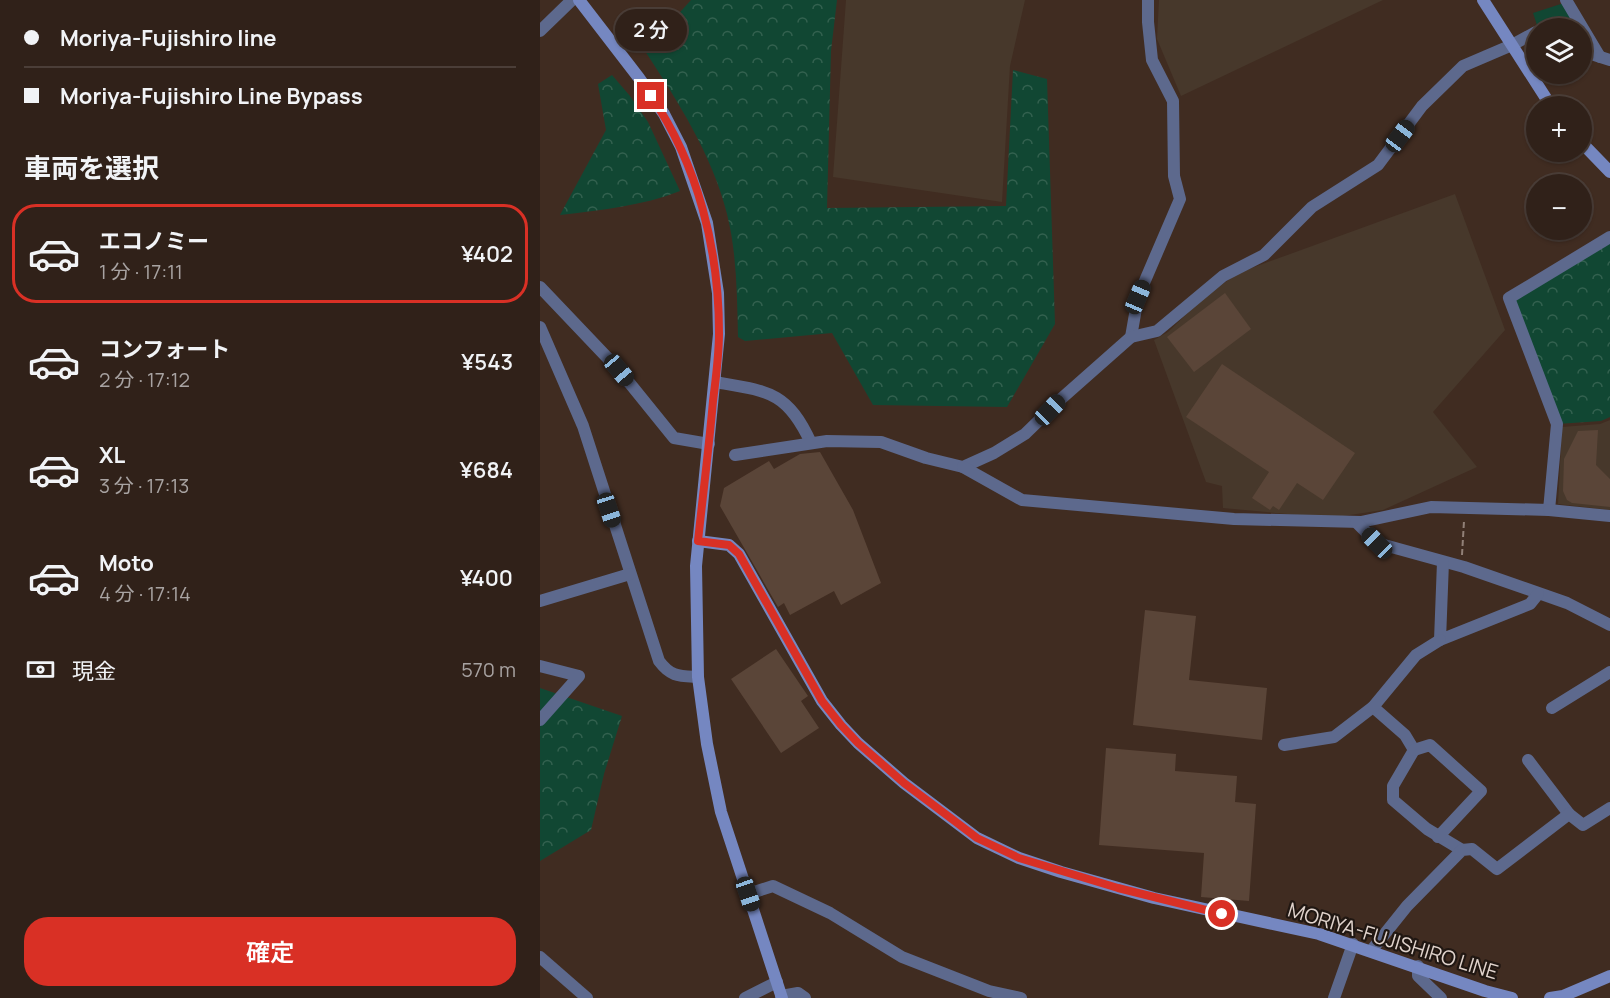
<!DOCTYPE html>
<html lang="ja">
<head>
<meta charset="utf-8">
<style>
	:root { --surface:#302119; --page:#382922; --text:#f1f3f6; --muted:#a8a3a2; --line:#4b3e38; --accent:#d93025 }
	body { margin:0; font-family:Manrope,"Noto Sans JP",sans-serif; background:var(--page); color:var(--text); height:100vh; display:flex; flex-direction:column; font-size:22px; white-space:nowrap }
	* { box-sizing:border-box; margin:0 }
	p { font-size:20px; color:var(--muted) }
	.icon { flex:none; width:33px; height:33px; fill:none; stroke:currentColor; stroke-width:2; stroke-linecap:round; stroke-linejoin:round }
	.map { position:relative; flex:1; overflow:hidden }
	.sheet { display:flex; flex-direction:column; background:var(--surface); width:540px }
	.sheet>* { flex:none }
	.banner { display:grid; align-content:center; height:132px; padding:0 24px; background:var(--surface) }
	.tools { position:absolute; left:986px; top:18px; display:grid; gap:12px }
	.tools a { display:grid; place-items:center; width:66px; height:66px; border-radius:50%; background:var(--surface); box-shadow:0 2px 4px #0004,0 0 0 2px var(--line); font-size:30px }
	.end { position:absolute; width:27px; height:27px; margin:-14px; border:8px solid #d93025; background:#fff; box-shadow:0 0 0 3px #fff }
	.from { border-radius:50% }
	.bubble { position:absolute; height:42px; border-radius:21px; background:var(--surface); box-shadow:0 2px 4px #0004,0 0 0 2px var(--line); font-size:20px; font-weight:600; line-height:42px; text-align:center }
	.car { position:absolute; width:18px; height:36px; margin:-18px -9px; border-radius:8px; box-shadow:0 0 4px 2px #0007; background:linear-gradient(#222 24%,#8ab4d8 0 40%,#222 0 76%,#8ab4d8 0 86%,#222 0) }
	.banner b { display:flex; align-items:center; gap:21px; height:57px; font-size:22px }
	.banner b+b { border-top:2px solid var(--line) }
	.banner i { width:15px; height:15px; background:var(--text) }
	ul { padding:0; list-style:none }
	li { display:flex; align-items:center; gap:18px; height:99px; margin:0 12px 9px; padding:0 12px; border:3px solid transparent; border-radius:24px }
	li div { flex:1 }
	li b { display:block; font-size:22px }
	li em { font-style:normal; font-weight:600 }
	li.active { border-color:var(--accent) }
	li>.icon { width:54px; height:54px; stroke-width:1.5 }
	h2 { padding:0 24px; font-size:27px; line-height:72px }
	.pay { display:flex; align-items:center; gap:15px; height:66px; padding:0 24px; font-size:22px }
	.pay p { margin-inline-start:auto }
	.button { display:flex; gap:12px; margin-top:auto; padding:12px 24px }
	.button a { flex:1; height:69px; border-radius:24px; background:var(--accent); color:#fff; font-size:24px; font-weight:600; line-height:69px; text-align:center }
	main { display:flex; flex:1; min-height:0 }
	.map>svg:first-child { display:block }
</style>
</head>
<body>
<main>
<section class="sheet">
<div class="banner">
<b><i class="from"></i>Moriya-Fujishiro line</b>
<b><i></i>Moriya-Fujishiro Line Bypass</b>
</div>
<h2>車両を選択</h2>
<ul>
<li class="active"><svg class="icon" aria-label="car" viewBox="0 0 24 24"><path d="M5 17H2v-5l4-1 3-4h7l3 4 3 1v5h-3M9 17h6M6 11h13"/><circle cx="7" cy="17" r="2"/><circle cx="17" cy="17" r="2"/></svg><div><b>エコノミー</b><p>1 分 · 17:11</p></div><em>¥402</em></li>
<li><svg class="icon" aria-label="car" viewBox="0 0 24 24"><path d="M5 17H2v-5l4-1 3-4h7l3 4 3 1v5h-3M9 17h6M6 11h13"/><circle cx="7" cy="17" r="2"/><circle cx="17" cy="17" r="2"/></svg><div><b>コンフォート</b><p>2 分 · 17:12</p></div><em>¥543</em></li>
<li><svg class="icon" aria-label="car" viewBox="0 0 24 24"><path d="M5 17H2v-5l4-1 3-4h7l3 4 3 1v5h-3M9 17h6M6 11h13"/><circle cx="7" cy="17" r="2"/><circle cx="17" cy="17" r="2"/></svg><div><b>XL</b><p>3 分 · 17:13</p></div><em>¥684</em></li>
<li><svg class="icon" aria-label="car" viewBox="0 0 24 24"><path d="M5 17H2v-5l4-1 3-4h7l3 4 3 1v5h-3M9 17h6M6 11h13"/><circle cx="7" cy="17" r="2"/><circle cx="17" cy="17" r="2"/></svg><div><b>Moto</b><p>4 分 · 17:14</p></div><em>¥400</em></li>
</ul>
<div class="pay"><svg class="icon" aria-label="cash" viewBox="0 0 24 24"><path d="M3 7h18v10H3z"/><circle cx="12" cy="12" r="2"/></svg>現金<p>570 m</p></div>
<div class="button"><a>確定</a></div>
</section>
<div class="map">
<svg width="1070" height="998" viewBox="0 0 1070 998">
	<defs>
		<pattern id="forest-crowns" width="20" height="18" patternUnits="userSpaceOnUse" patternTransform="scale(1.5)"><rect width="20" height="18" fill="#114733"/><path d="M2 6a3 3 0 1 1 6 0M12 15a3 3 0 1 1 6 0" fill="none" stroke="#33614f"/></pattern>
	</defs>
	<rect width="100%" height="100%" fill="#402c21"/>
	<!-- education -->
	<g fill="#47382b">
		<path d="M306,0H485L470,66L462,202L293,177Z"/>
		<path d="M619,0H843L641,96L617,39Z"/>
		<path d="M915,194L965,330L893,412L937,467L843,510L790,518L683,508L682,486L666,482L614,340L628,332L661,300L698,273Z"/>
		<path d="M1070,420V510L1018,504L1022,427L1060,424Z"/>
	</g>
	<!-- forest -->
	<g fill="url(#forest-crowns)">
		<path d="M151,0H297L291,51L287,208L466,206L473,70L507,79L515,324L467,407L333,405L292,333L205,341L198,337C197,296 197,254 187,214C172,154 138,102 105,51Z"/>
		<path d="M72,75L90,96L108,122L140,191C102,206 61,210 20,215L66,130L58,84Z"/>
		<path d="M1070,237V417L1061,421L1017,424L969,298Z"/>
		<path d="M0,688L82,716L64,774L51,830L0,861Z"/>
	</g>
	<!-- park -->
	<path fill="#114733" d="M1027,2L1060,57L1041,48V28H998L993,13Z"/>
	<!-- building -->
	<g fill="#5a4538">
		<path d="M685,293L711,329L654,372L627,337Z"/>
		<path d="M682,364L815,453L783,500L757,483L739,510L733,506L730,510L712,498L729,472L646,417Z"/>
		<path d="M1058,430L1056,465L1070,479V507L1032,503L1027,500L1023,491L1024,459L1038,431Z"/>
		<path d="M280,452L313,510L341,583L301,605L294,591L250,615L244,603L238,607L180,506L184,488L229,461L234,469L260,454Z"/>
		<path d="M605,610L656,616L649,680L727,688L722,740L593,725Z"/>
		<path d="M236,649L268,696L261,701L279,728L241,753L191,679Z"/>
		<path d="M566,748L636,754L635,771L697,776L695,802L716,804L709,901L661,897L664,853L559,845Z"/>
	</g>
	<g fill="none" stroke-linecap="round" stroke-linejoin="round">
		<!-- path -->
		<path stroke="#918077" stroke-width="2" stroke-dasharray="6 3" stroke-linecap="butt" d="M922,555L924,521"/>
		<!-- street -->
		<g stroke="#5d698d" stroke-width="12">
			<path d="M1026,0L1060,57"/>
			<path d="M0,31L32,0"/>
			<path d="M1041,48L1048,53L1070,60"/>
			<path d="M0,287L79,370L134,438L169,444"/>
			<path d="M0,327L43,426L119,661C131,677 139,676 158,677"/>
			<path d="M591,337L598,297L640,199L634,176L633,101L612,60L608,22V0"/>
			<path d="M175,382C228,391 247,391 271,443"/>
			<path d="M195,455L287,441L341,442L386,458L423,467L454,453L485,434L522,398L591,337L617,331L683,276L724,255L772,207L838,165L882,106L923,66L972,45L996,32"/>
			<path d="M423,467L482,500L694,519L821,522L891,507L1009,510L1017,424L969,298L1070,237"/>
			<path d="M1009,510L1070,516"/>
			<path d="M816,522L837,543L924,567L1027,603L1070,625"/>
			<path d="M903,562L900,640L990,604L998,594"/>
			<path d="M0,601L90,574"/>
			<path d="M0,666L39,676L0,720"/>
			<path d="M833,707L865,735L874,750L853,786V800L887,829L922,850"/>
			<path d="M1012,708L1070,672"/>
			<path d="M744,745L794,737L833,707L876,655L900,640"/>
			<path d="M874,750L890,745L941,791L898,837"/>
			<path d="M988,760L1029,814"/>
			<path d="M208,894L233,886L290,913L362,957L449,991L481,998"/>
			<path d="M831,951L867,906L922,850L932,849L957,869L1029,814L1043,825L1070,808"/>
			<path d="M0,957L47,998"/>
			<path d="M878,966V976L901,998"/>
			<path d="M241,996L258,993L265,998"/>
			<path d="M205,998L237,982"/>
			<path d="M794,998L813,944"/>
		</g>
		<!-- secondary -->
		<g stroke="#7587c1" stroke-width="12">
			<path d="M39,0L99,78L124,114L141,147L167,223L178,293L179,334L156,566L158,677L167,744L181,812L242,998"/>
			<path d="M943,0L1011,106"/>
			<path d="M1041,142L1070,172"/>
			<path d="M158,541L189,545L199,554L282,701L301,725L318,743L364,783L437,838L479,858L521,872L614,898L779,934L945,991L972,998"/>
			<path d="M1010,998L1023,996L1070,976"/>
		</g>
	</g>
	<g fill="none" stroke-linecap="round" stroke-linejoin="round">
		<!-- route -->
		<path stroke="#d93025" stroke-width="8" d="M111,96C158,165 179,249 179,333C179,355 176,378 173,401C169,447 163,494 158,541L189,545L199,554L282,701L301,725L318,743L364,783L412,819L437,838L479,858L578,888L682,914"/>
	</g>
	<g text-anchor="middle" stroke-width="4.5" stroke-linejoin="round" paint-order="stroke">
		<!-- street labels -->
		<g font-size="20" fill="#e1d4cd" stroke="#201712">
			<text transform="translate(853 941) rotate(17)" y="7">MORIYA-FUJISHIRO LINE</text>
		</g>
	</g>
</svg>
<div class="tools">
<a><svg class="icon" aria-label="layers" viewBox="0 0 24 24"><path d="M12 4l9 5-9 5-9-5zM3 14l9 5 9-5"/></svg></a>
<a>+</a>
<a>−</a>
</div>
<i class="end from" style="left:682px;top:914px"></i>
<i class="end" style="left:111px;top:96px"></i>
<div class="bubble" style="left:75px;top:9px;width:72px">2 分</div>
<i class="car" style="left:860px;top:136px;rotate:37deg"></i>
<i class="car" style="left:598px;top:297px;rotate:23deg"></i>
<i class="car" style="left:79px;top:370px;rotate:140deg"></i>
<i class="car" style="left:510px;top:410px;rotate:44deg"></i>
<i class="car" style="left:69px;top:510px;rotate:162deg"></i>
<i class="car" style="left:837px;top:543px;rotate:315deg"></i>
<i class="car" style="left:208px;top:894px;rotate:161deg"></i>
</div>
</main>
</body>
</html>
